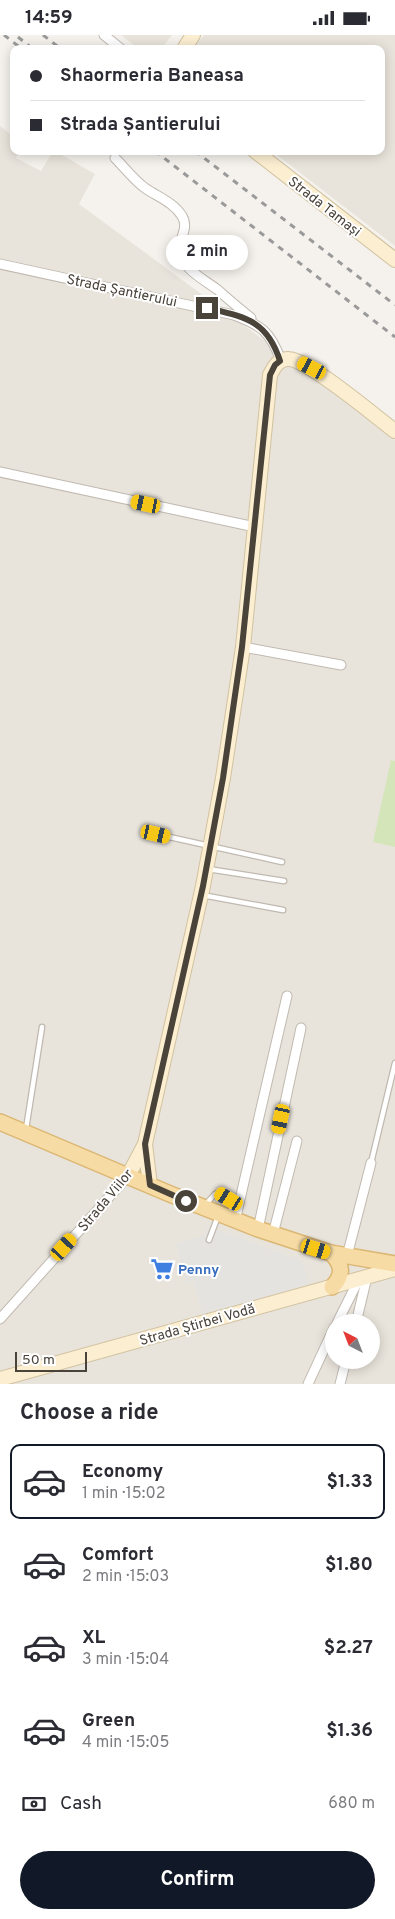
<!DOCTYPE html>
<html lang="en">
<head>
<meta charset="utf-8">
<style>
	:root { --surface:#fff; --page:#f2f2f3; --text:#2b2b33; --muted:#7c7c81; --line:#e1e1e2; --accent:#111827 }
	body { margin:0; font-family:Overpass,sans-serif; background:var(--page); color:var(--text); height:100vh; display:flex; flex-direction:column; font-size:19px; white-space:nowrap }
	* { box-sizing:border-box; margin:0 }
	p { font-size:16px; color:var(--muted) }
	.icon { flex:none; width:28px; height:28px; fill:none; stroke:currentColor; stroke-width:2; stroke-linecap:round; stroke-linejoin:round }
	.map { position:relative; height:1349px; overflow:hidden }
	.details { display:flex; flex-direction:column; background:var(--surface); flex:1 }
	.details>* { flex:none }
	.banner { position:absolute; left:10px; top:10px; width:375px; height:110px; border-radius:10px; box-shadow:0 2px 12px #0003; display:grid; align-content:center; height:110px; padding:0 20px; background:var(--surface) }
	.needle { width:32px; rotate:318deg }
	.tools { position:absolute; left:325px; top:1279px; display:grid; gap:10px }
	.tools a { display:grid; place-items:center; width:55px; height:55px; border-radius:50%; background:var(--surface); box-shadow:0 2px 12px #0003; font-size:25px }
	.scale { position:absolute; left:15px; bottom:12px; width:72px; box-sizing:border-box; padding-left:5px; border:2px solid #49433a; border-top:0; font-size:14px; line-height:18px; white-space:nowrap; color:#49433a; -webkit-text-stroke:4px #fff; paint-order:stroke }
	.end { position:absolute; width:22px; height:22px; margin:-11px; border:6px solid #49433a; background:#fff; box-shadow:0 0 0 2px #fff }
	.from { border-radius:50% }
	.bubble { position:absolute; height:35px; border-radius:18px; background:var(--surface); box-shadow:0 2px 12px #0003; font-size:16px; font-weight:700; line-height:35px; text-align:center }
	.car { position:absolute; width:15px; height:30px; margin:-15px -8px; border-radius:6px; box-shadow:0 0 4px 1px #0007; background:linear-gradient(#f5c518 24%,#345 0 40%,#f5c518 0 76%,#345 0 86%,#f5c518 0) }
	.banner b { display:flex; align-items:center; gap:18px; height:48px; font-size:19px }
	.banner b+b { border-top:1px solid var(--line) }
	.banner i { width:12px; height:12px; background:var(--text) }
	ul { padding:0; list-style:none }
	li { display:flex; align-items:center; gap:15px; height:75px; margin:0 10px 8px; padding:0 10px; border:2px solid transparent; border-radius:10px }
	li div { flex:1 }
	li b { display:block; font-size:19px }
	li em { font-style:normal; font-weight:700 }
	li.current { border-color:var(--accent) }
	li>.icon { width:45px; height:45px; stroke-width:1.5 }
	h2 { padding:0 20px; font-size:22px; line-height:60px }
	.pay { display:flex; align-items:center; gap:12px; height:55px; padding:0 20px; font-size:19px }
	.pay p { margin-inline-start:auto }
	.primary-button { display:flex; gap:10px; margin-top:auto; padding:10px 20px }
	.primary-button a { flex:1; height:58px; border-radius:30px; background:var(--accent); color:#fff; font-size:20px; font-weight:700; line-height:58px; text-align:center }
	.status { display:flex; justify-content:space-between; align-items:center; height:35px; padding:0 25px; background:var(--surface); direction:ltr }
	.status svg { height:14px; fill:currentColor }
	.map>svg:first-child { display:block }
</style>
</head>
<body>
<div class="status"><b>14:59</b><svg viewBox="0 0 49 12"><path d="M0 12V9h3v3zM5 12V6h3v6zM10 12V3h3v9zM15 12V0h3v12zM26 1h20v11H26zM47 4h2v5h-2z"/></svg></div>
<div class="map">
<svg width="395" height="1349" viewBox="0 0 395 1349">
	<rect width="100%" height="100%" fill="#f5f2ed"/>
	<!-- residential -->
	<g fill="#e9e4db" fill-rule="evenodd">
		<path d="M121,0H172L161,14H139Z"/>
		<path d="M204,0H395V211L272,116H381V14H192Z"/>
		<path d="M0,91L14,102V116H19L16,123L41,136L53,116H55L95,139L79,169L310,339L395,405V1349H0ZM334,1288H371V1325H334Z"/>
	</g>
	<!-- green -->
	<path fill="#d4e5b9" d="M391,725L395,726V812L373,807Z"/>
	<!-- parking -->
	<path fill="#e4e3e0" d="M208,1191L302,1226L309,1249L203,1280L193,1246L187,1248L176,1209L205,1200Z"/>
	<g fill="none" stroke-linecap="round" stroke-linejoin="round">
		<defs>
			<g id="service">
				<path d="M156,799L282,827"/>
				<path d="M208,834L284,846"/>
				<path d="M202,860L283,875"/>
				<path d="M26,1094L42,992"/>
				<path d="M371,1128L395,1028"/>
				<path d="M205,1170L215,1159L220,1158L229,1164L232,1168L230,1180"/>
				<path d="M209,1205L218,1181"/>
			</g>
			<g id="minor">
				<path d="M104,0L121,14"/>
				<path d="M115,123C125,133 134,145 145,153C158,162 173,167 182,181C190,194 177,205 180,218C185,236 205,245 218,255C229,265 240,274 251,283"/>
				<path d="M0,229L234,280C261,290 271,297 281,326"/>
				<path d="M0,437L255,492"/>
				<path d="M243,612L341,630"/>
				<path d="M235,1186L287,961"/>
				<path d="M258,1194L301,993"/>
				<path d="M273,1199L297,1106"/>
				<path d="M347,1221L371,1128"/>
				<path d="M0,1284L128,1141"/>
				<path d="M337,1288L359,1244"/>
				<path d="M356,1288L367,1242"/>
				<path d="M308,1349L334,1293"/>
				<path d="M340,1349L346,1325"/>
			</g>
			<g id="secondary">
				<path d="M184,14L193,0"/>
				<path d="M255,116L395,225"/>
				<path d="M145,1109L150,1150"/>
				<path d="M128,1141L145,1109L203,851L223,743L243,612L270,340C274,332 279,323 289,324C309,325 376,382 395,396"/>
				<path d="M0,1344L395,1234"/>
			</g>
			<g id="primary">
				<path d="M0,1087L170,1159L258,1194L331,1218L395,1229"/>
				<path d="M331,1218C343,1230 344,1240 332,1252"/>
			</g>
		</defs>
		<!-- service casing -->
		<use href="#service" stroke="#c0b9b0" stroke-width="7"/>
		<!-- minor casing -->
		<use href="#minor" stroke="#c0b9b0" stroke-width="11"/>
		<!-- secondary casing -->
		<use href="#secondary" stroke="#d1c2a0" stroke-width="16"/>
		<!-- primary casing -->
		<use href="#primary" stroke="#dbb774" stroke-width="18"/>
		<!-- service -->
		<use href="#service" stroke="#fff" stroke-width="4.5"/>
		<!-- minor -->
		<use href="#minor" stroke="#fff" stroke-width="9"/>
		<!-- secondary -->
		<use href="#secondary" stroke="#fbeed1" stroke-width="14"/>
		<!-- primary -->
		<use href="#primary" stroke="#f7dba4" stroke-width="15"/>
		<!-- rail -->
		<g stroke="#9a9a9a" stroke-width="3" stroke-dasharray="6 6" stroke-linecap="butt">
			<path d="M4,0L22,14"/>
			<path d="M43,0L61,14"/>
			<path d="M18,2L33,14"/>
			<path d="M155,116L395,302"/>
			<path d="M195,116L395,270"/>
		</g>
	</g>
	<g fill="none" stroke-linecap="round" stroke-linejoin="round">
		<!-- route -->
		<path stroke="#49433a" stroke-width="6" d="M186,1166L150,1150L145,1109L203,851L223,743L242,612L270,340L275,330L280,326C267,285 245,282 207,273"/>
	</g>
	<!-- icons -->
	<defs>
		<symbol id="supermarket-bare" viewBox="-9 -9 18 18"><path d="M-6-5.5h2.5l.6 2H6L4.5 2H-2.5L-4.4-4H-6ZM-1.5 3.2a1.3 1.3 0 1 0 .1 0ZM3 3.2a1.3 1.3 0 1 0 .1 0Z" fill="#3f7fe0" stroke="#fff" stroke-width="2.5" paint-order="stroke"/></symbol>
	</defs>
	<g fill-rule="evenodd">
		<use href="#supermarket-bare" x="146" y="1218" width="32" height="32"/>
	</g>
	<g text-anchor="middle" stroke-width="4" stroke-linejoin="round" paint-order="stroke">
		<!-- street labels -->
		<g font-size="14" fill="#49433a" stroke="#fff">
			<text transform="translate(325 171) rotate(38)" y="5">Strada Tamași</text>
			<text transform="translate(122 255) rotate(12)" y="5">Strada Șantierului</text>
			<text transform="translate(105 1165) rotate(-50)" y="5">Strada Viilor</text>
			<text transform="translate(197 1289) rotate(-16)" y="5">Strada Știrbei Vodă</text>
		</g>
		<!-- shop labels -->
		<g font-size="14" font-weight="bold" fill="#366cbe" stroke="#fff" text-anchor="start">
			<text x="178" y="1239">Penny</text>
		</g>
	</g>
</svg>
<div class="tools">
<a><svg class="needle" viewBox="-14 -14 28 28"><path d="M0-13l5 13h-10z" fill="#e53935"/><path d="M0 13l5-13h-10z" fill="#7c7c81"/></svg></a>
</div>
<div class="scale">50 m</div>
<i class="end from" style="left:186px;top:1166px"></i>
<i class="end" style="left:207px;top:273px"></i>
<div class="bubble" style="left:166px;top:200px;width:82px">2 min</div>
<i class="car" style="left:312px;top:333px;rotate:297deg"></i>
<i class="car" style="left:146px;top:469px;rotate:282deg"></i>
<i class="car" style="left:156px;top:799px;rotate:103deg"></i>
<i class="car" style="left:281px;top:1084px;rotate:192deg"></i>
<i class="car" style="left:229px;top:1164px;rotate:301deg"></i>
<i class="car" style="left:64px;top:1212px;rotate:42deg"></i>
<i class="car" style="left:316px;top:1214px;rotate:107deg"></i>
<div class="banner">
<b><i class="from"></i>Shaormeria Baneasa</b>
<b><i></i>Strada Șantierului</b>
</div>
</div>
<section class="details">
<h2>Choose a ride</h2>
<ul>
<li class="current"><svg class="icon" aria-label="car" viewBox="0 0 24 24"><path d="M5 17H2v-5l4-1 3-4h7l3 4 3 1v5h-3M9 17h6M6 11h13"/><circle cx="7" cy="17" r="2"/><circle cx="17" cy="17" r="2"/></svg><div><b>Economy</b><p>1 min · 15:02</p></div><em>$1.33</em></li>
<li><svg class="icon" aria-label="car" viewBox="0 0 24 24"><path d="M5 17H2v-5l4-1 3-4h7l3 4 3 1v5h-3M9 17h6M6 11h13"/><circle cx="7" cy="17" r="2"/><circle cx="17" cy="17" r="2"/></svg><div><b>Comfort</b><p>2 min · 15:03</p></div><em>$1.80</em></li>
<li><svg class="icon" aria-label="car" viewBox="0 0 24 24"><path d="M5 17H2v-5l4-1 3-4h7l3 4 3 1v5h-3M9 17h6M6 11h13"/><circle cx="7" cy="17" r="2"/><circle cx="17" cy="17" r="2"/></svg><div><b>XL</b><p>3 min · 15:04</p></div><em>$2.27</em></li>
<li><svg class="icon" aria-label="car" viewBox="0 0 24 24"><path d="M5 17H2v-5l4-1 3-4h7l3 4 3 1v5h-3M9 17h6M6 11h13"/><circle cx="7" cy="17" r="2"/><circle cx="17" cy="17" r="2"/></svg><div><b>Green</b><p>4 min · 15:05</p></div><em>$1.36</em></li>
</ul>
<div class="pay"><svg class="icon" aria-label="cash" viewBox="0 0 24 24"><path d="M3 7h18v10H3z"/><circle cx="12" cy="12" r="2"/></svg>Cash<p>680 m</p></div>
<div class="primary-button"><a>Confirm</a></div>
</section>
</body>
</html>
